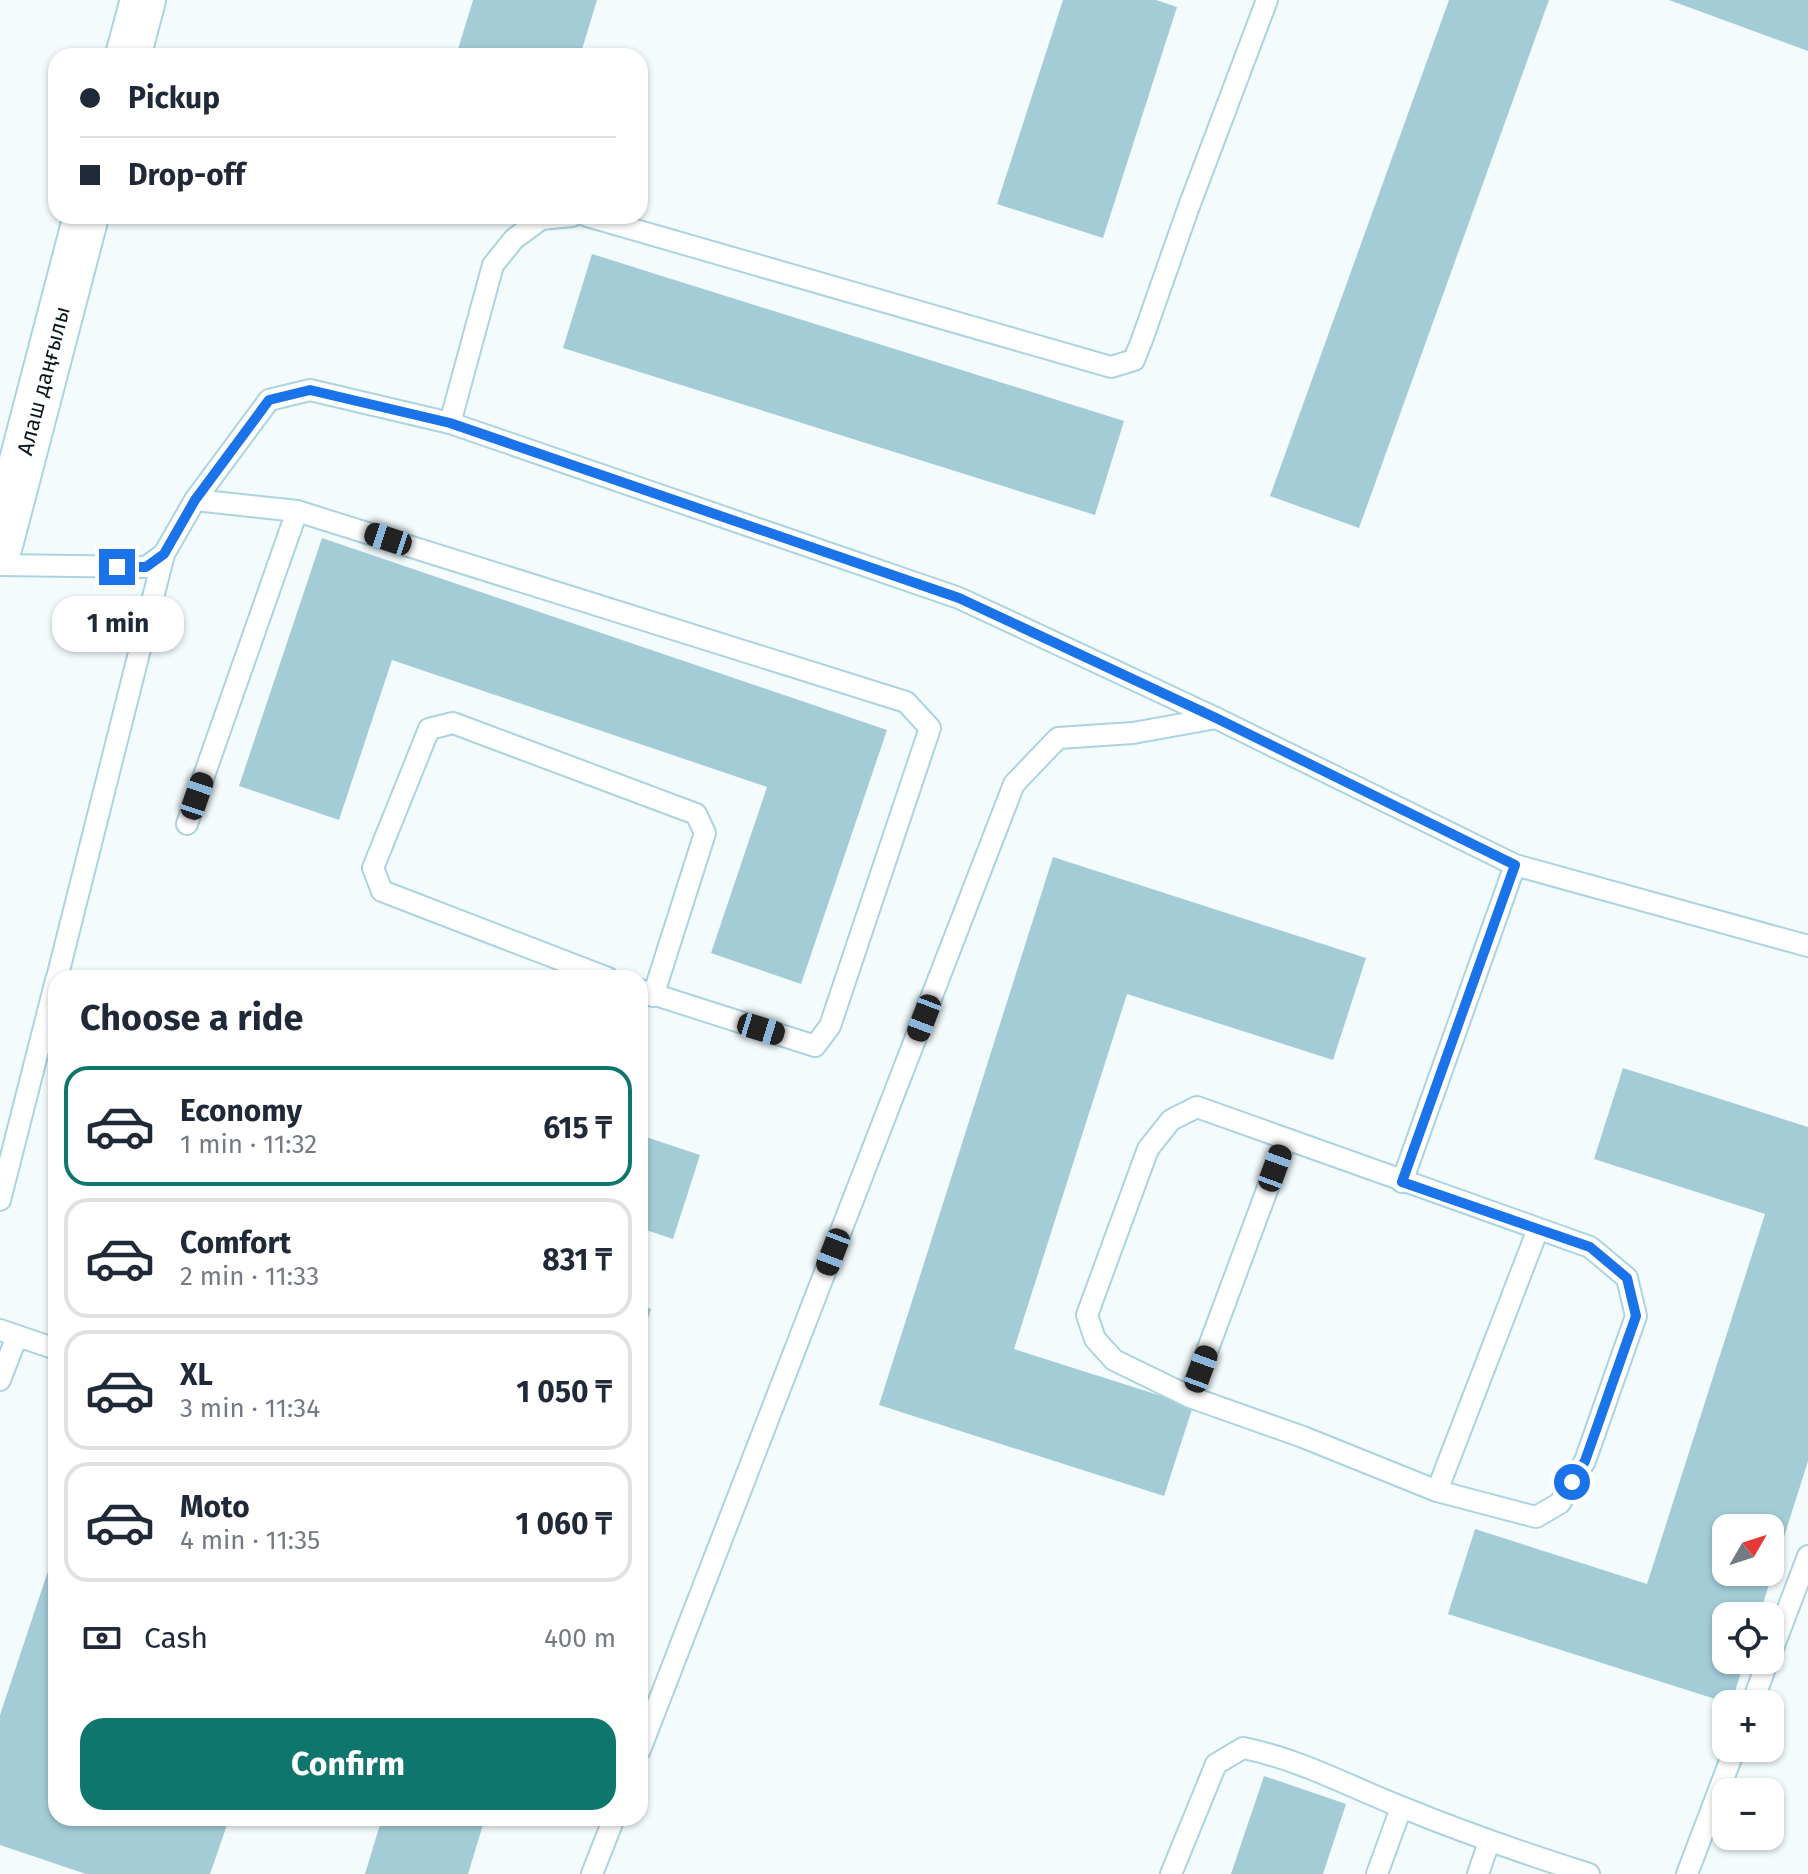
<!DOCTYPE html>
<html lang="en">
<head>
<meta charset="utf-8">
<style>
	:root { --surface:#fff; --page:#f6f6f7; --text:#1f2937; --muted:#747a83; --line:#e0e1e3; --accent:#0f766e }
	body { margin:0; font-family:"Fira Sans",sans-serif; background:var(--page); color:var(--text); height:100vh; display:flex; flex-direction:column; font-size:30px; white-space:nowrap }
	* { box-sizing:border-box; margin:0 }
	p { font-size:26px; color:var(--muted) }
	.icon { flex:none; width:44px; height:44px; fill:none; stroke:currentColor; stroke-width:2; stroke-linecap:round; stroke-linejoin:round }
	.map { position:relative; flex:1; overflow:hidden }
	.side { position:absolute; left:48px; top:970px; width:600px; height:856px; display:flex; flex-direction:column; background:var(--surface); border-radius:24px; box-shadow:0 2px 6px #0004 }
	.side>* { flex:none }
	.guide { position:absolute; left:48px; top:48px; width:600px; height:176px; border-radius:24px; box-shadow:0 2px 6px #0004; display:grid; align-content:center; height:176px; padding:0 32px; background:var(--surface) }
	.needle { width:52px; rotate:51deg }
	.tools { position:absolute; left:1712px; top:1514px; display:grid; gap:16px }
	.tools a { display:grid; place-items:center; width:72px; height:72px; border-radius:16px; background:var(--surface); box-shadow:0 2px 6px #0004; font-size:40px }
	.end { position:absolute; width:36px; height:36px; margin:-18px; border:10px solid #1a73e8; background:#fff; box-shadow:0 0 0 4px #fff }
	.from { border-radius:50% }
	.bubble { position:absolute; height:56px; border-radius:24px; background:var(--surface); box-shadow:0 2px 6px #0004; font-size:26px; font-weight:700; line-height:56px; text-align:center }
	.car { position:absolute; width:24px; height:48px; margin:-24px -12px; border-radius:10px; box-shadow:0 0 6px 2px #0007; background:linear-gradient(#222 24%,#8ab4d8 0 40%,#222 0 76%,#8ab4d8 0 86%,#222 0) }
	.guide b { display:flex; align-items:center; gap:28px; height:76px; font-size:30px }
	.guide b+b { border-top:2px solid var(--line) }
	.guide i { width:20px; height:20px; background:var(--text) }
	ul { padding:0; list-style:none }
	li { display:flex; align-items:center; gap:24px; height:120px; margin:0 16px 12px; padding:0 16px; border:4px solid var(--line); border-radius:24px }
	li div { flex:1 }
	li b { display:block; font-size:30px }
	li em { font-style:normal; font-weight:700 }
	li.on { border-color:var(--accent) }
	li>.icon { width:72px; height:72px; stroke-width:1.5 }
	h2 { padding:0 32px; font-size:36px; line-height:96px }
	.pay { display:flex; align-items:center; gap:20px; height:88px; padding:0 32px; font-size:30px }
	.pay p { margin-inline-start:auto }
	.action { display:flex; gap:16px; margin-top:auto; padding:16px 32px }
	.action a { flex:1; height:92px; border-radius:24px; background:var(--accent); color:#fff; font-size:32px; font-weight:700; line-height:92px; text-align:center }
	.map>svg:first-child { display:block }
</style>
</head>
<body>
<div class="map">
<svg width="1808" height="1874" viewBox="0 0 1808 1874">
	<rect width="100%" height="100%" fill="#f3fbfd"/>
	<!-- building -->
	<g fill="#a3ccd7" fill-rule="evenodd">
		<path d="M473,0H597L580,56H456Z"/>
		<path d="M1063,0H1156L1177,7L1103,238L997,204Z"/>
		<path d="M1449,0H1549L1359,528L1270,496Z"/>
		<path d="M1669,0H1808V51Z"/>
		<path d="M592,254L1124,421L1095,515L563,348Z"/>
		<path d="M322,538L887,730L801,984L711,953L767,787L392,660L339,820L239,786Z"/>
		<path d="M1053,857L1366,958L1333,1060L1127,994L1014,1349L1193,1406L1164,1496L879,1405Z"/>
		<path d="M1623,1068L1808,1127V1461L1759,1616H1726V1660H1745L1731,1704L1448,1614L1475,1529L1647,1584L1765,1214L1594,1159ZM1726,1528H1770V1572H1726Z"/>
		<path d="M640,1135L700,1155L673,1239L640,1228Z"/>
		<path d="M640,1305L651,1309L641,1340H640Z"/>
		<path d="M55,1550L56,1818H216L228,1822L210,1874H86L0,1845V1715Z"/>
		<path d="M1264,1776L1346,1804L1323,1874H1231Z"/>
		<path d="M382,1818H485L468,1874H365Z"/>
	</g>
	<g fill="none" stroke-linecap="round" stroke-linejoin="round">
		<defs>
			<g id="lane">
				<path d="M587,216L1111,367L1134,360L1142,340L1188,209L1267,0"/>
				<path d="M450,423L493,265L514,239L541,219L572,216"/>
				<path d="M195,500L297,511L906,702L930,728L830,1026L815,1046L640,990"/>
				<path d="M0,565L146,567L164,554L195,500L269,400L310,390L450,423L959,598L1216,718L1515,865L1808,946"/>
				<path d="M187,824L297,511"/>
				<path d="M57,978L164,554"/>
				<path d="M608,978L382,891L373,868L429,729L453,723L696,814L705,833L653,996"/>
				<path d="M1197,1107L1590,1247L1627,1278L1636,1316L1585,1461L1560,1503L1536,1517L1437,1491L1303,1437L1190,1397L1114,1360L1095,1339L1087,1315L1148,1149L1171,1120Z"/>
				<path d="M1402,1182L1515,865"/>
				<path d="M0,1200L56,980"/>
				<path d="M0,1330L56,1349"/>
				<path d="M0,1380L17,1336"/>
				<path d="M1190,1397L1286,1139"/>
				<path d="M1437,1491L1538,1229"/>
				<path d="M1770,1656L1808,1556"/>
				<path d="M1752,1704L1768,1660"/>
				<path d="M640,1750L1014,784L1058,738L1133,733L1216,718"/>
				<path d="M592,1874L614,1818"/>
				<path d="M1171,1874L1216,1764L1243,1748C1300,1759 1350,1787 1404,1808C1465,1833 1526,1854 1589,1874"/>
				<path d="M1377,1874L1401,1808"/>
				<path d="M1478,1874L1489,1842"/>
				<path d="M1687,1874L1735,1748"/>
			</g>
			<g id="secondary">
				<path d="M128,56L143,0"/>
				<path id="s1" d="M0,545L86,216"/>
			</g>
		</defs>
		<!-- lane casing -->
		<use href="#lane" stroke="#abd4df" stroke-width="24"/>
		<!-- secondary casing -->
		<use href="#secondary" stroke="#abd4df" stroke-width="48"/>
		<!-- lane -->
		<use href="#lane" stroke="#fff" stroke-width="20"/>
		<!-- secondary -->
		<use href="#secondary" stroke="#fff" stroke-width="44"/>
	</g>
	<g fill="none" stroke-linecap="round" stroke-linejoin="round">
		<!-- route -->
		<path stroke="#1a73e8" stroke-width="10" d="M117,567H146L164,554L195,500L269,400L310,390L450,423L959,598L1216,718L1515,865L1402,1182L1590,1247L1627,1278L1636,1316L1585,1461L1572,1482"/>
	</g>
	<g text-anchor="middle" stroke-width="7" stroke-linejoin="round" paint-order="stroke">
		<!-- street labels -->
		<g font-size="22" fill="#09181c" stroke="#fff">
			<text dy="8" stroke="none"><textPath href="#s1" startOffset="170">Алаш даңғылы</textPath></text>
		</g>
	</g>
</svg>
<div class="tools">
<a><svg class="needle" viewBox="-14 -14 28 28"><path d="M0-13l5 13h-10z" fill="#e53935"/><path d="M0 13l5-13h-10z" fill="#747a83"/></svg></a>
<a><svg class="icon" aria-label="locate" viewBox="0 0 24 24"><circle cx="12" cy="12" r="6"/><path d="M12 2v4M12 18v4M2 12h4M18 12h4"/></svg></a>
<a>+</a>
<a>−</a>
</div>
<i class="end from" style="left:1572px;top:1482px"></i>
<i class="end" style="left:117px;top:567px"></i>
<div class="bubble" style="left:52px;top:596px;width:132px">1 min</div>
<i class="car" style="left:388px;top:539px;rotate:288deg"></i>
<i class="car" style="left:197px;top:796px;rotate:19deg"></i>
<i class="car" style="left:924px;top:1018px;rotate:201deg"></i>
<i class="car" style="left:761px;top:1029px;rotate:107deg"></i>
<i class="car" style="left:1275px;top:1168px;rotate:20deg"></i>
<i class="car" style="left:833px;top:1252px;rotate:201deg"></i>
<i class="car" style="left:1201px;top:1369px;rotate:20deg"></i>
<div class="guide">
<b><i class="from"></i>Pickup</b>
<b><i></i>Drop-off</b>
</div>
<section class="side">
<h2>Choose a ride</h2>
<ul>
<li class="on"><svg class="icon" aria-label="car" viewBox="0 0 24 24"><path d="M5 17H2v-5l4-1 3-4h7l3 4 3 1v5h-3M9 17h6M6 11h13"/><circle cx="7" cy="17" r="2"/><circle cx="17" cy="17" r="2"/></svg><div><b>Economy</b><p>1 min · 11:32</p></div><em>615 ₸</em></li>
<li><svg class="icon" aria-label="car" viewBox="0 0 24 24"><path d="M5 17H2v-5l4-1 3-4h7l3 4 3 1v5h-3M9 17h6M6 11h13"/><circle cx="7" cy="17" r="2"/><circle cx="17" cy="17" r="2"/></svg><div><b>Comfort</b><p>2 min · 11:33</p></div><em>831 ₸</em></li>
<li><svg class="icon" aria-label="car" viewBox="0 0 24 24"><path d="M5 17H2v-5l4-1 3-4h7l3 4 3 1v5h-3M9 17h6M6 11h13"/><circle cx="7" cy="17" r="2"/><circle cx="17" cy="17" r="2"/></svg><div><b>XL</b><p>3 min · 11:34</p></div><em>1 050 ₸</em></li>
<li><svg class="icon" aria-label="car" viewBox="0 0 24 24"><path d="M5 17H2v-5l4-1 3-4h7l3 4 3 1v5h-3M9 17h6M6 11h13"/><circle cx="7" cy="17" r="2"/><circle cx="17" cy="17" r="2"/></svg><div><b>Moto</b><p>4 min · 11:35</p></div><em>1 060 ₸</em></li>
</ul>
<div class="pay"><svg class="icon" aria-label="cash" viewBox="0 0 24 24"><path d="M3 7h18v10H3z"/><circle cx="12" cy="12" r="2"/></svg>Cash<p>400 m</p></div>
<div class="action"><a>Confirm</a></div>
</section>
</div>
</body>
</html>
